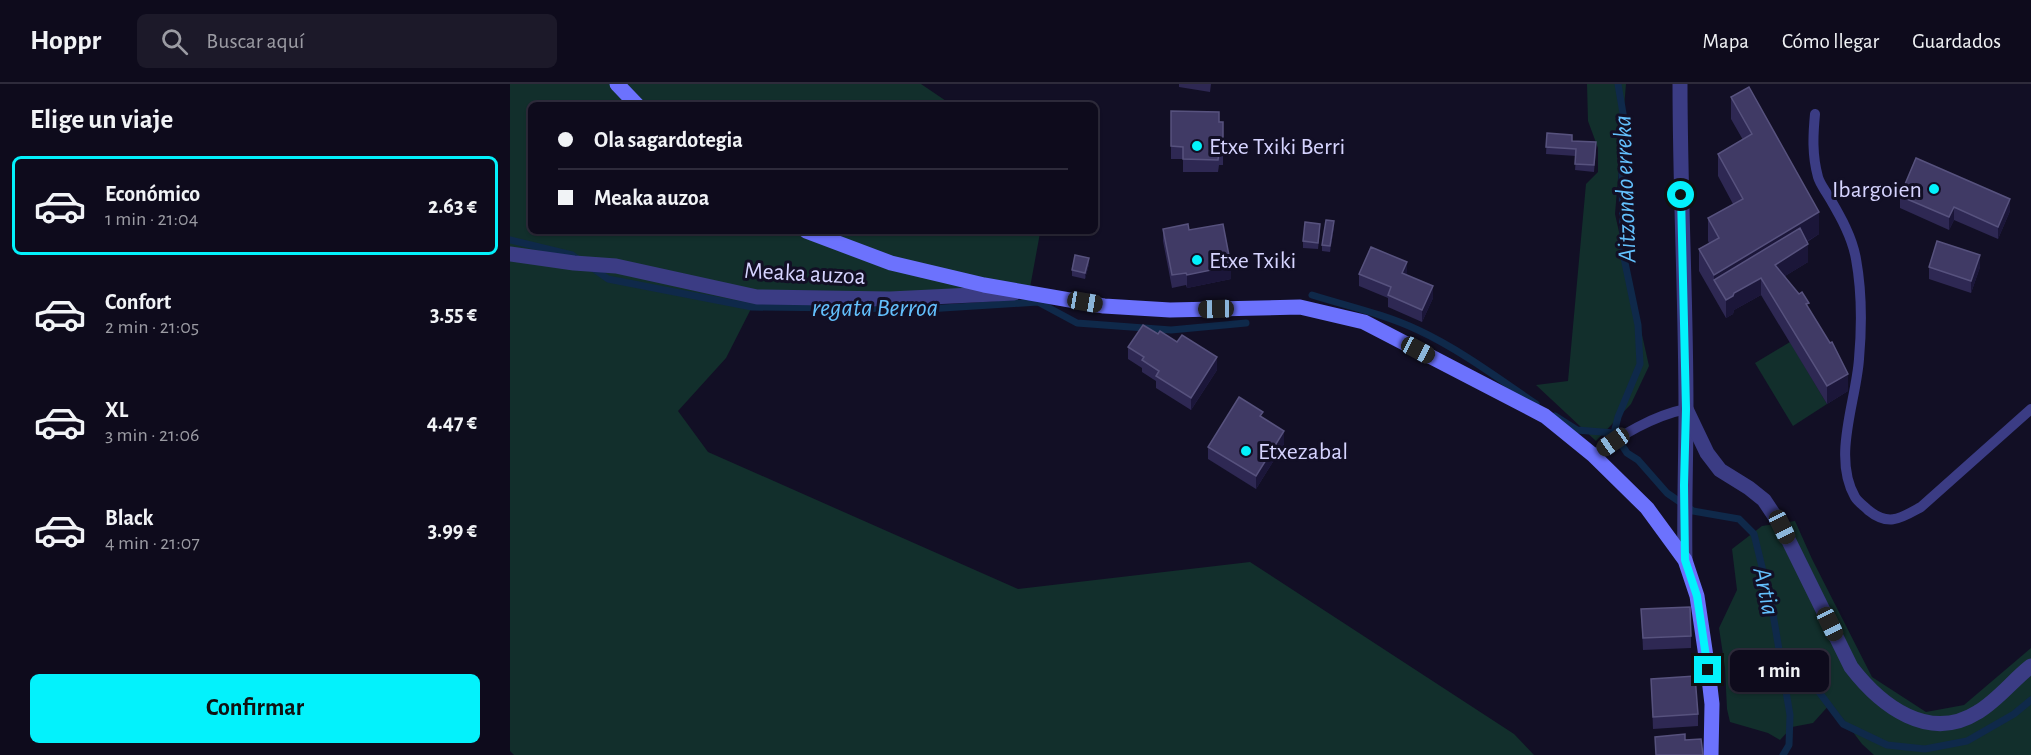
<!DOCTYPE html>
<html lang="es">
<head>
<meta charset="utf-8">
<style>
	:root { --surface:#0e0b1c; --page:#1c1929; --text:#f1f3f6; --muted:#9b9ba3; --line:#2e2b3b; --accent:#03f2fc }
	body { margin:0; font-family:"Alegreya Sans",sans-serif; background:var(--page); color:var(--text); height:100vh; display:flex; flex-direction:column; font-size:22px; white-space:nowrap }
	* { box-sizing:border-box; margin:0 }
	p { font-size:20px; color:var(--muted) }
	.icon { flex:none; width:33px; height:33px; fill:none; stroke:currentColor; stroke-width:2; stroke-linecap:round; stroke-linejoin:round }
	.map { position:relative; flex:1; overflow:hidden }
	.sheet { display:flex; flex-direction:column; background:var(--surface); width:510px }
	.sheet>* { flex:none }
	.guide { position:absolute; left:18px; top:18px; width:570px; height:132px; border-radius:9px; box-shadow:0 2px 4px #0004,0 0 0 2px var(--line); display:grid; align-content:center; height:132px; padding:0 30px; background:var(--surface) }
	.end { position:absolute; width:27px; height:27px; margin:-14px; border:8px solid #03f2fc; background:#111; box-shadow:0 0 0 3px #111 }
	.from { border-radius:50% }
	.bubble { position:absolute; height:42px; border-radius:9px; background:var(--surface); box-shadow:0 2px 4px #0004,0 0 0 2px var(--line); font-size:20px; font-weight:600; line-height:42px; text-align:center }
	.car { position:absolute; width:18px; height:36px; margin:-18px -9px; border-radius:8px; box-shadow:0 0 4px 2px #0007; background:linear-gradient(#222 24%,#8ab4d8 0 40%,#222 0 76%,#8ab4d8 0 86%,#222 0) }
	.guide b { display:flex; align-items:center; gap:21px; height:57px; font-size:22px }
	.guide b+b { border-top:2px solid var(--line) }
	.guide i { width:15px; height:15px; background:var(--text) }
	ul { padding:0; list-style:none }
	li { display:flex; align-items:center; gap:18px; height:99px; margin:0 12px 9px; padding:0 18px; border:3px solid transparent; border-radius:9px }
	li div { flex:1 }
	li b { display:block; font-size:22px }
	li em { font-style:normal; font-weight:600 }
	li.on { border-color:var(--accent) }
	li>.icon { width:54px; height:54px; stroke-width:1.5 }
	h2 { padding:0 30px; font-size:27px; line-height:72px }
	.primary-button { display:flex; gap:12px; margin-top:auto; padding:12px 30px }
	.primary-button a { flex:1; height:69px; border-radius:9px; background:var(--accent); color:#111; font-size:24px; font-weight:600; line-height:69px; text-align:center }
	header { display:flex; align-items:center; gap:36px; box-sizing:border-box; height:84px; padding:0 30px; background:var(--surface); border-bottom:2px solid var(--line) }
	header strong { font-size:28px }
	nav { display:flex; gap:33px; margin-inline-start:auto; font-size:21px }
	.search { width:420px; height:54px; background:var(--page); display:flex; align-items:center; gap:15px; box-sizing:border-box; padding:0 21px; border-radius:9px; color:var(--muted); font-size:22px }
	main { display:flex; flex:1; min-height:0 }
	.map>svg:first-child { display:block }
</style>
</head>
<body>
<header>
<strong>Hoppr</strong>
<div class="search"><svg class="icon" aria-label="search" viewBox="0 0 24 24"><circle cx="10" cy="10" r="6"/><path d="M15 15l6 6"/></svg>Buscar aquí</div>
<nav><a>Mapa</a><a>Cómo llegar</a><a>Guardados</a></nav>
</header>
<main>
<section class="sheet">
<h2>Elige un viaje</h2>
<ul>
<li class="on"><svg class="icon" aria-label="car" viewBox="0 0 24 24"><path d="M5 17H2v-5l4-1 3-4h7l3 4 3 1v5h-3M9 17h6M6 11h13"/><circle cx="7" cy="17" r="2"/><circle cx="17" cy="17" r="2"/></svg><div><b>Económico</b><p>1 min · 21:04</p></div><em>2.63 €</em></li>
<li><svg class="icon" aria-label="car" viewBox="0 0 24 24"><path d="M5 17H2v-5l4-1 3-4h7l3 4 3 1v5h-3M9 17h6M6 11h13"/><circle cx="7" cy="17" r="2"/><circle cx="17" cy="17" r="2"/></svg><div><b>Confort</b><p>2 min · 21:05</p></div><em>3.55 €</em></li>
<li><svg class="icon" aria-label="car" viewBox="0 0 24 24"><path d="M5 17H2v-5l4-1 3-4h7l3 4 3 1v5h-3M9 17h6M6 11h13"/><circle cx="7" cy="17" r="2"/><circle cx="17" cy="17" r="2"/></svg><div><b>XL</b><p>3 min · 21:06</p></div><em>4.47 €</em></li>
<li><svg class="icon" aria-label="car" viewBox="0 0 24 24"><path d="M5 17H2v-5l4-1 3-4h7l3 4 3 1v5h-3M9 17h6M6 11h13"/><circle cx="7" cy="17" r="2"/><circle cx="17" cy="17" r="2"/></svg><div><b>Black</b><p>4 min · 21:07</p></div><em>3.99 €</em></li>
</ul>
<div class="primary-button"><a>Confirmar</a></div>
</section>
<div class="map">
<svg width="1521" height="671" viewBox="0 0 1521 671">
	<rect width="100%" height="100%" fill="#120f25"/>
	<!-- green -->
	<g fill="#122f2c">
		<path d="M0,0H411L442,21H21V147H528L530,149L519,209L247,213L216,274L168,327L198,368L508,505L740,478L1004,650L1024,671H4L0,667Z"/>
		<path d="M1077,0H1116L1105,130L1139,282L1121,320L1086,357L1026,301L1058,297L1076,100L1088,88V64L1078,37Z"/>
		<path d="M1280,258L1317,320L1283,342L1245,279Z"/>
		<path d="M1285,437L1302,475L1362,593L1416,628L1454,621L1521,564V671H1364L1352,660L1321,619L1303,639L1282,643L1270,656L1258,649L1220,638L1217,625L1215,584L1209,544L1227,506L1222,465L1252,442Z"/>
	</g>
	<g fill="none" stroke-linecap="round" stroke-linejoin="round">
		<!-- stream -->
		<g stroke="#0f294a" stroke-width="7">
			<path d="M0,156L62,171L69,176"/>
			<path d="M81,183L98,195L242,223L417,225L528,218L567,239L661,246L736,239"/>
			<path d="M802,211C837,222 874,230 908,246C949,265 988,294 1026,320"/>
			<path d="M1045,332L1067,346L1104,349"/>
			<path d="M1104,349L1117,369L1128,376L1157,409L1183,427L1229,435L1244,450L1262,524L1280,631L1279,661L1273,671"/>
			<path d="M1104,349L1108,333L1130,280L1128,241L1113,169L1112,89L1116,47L1108,0"/>
			<path d="M1273,595L1294,597L1309,608L1333,640L1377,661L1415,665L1457,657L1504,630L1521,616"/>
		</g>
		<!-- lane -->
		<g stroke="#3b3c84" stroke-width="10">
			<path d="M1305,30C1303,51 1302,71 1308,93C1310,100 1315,106 1319,113C1330,132 1342,152 1346,175C1352,208 1352,241 1349,275C1346,318 1322,373 1345,413C1348,418 1354,422 1358,426C1379,443 1391,434 1411,423L1521,325"/>
			<path d="M1083,371C1112,351 1142,332 1176,325"/>
		</g>
		<!-- street -->
		<g stroke="#3b3c84" stroke-width="15">
			<path d="M1170,0C1170,108 1176,217 1176,325C1176,375 1174,425 1175,476"/>
			<path d="M0,170L64,179L106,182L247,213L380,215L504,209"/>
			<path d="M1176,325L1197,369L1210,386L1239,404L1254,416L1272,443L1341,583C1371,622 1419,659 1468,628C1488,616 1503,596 1521,582"/>
		</g>
		<!-- secondary -->
		<g stroke="#6c72fd" stroke-width="15">
			<path d="M107,0L127,21"/>
			<path d="M296,147L381,179L474,201L594,222L660,226L790,223L854,238L1035,332L1083,371L1137,424L1175,476L1187,512L1198,586L1202,620L1201,671"/>
		</g>
	</g>
	<!-- wall -->
	<g fill="#2e2853">
		<path d="M669,0H701L700,8L669,3Z"/>
		<path d="M1221,13L1309,150L1297,158L1298,178L1275,192L1299,225L1338,307L1317,320L1251,211L1224,226L1223,230L1216,234L1189,187V165L1199,159L1198,157V134L1223,120L1208,92V70L1233,56L1221,35Z"/>
		<path d="M661,27L713,38V81H709L708,88H673V75H661Z"/>
		<path d="M1037,49L1086,64L1084,88L1065,86L1066,72L1036,70Z"/>
		<path d="M1390,112L1500,127L1488,155L1444,136L1439,146L1390,124Z"/>
		<path d="M824,143L820,168L812,167V161Z"/>
		<path d="M653,145L679,146L721,195L677,204L676,201L662,204L653,157Z"/>
		<path d="M810,146L808,165L793,164V157Z"/>
		<path d="M579,180L575,195L562,192V186Z"/>
		<path d="M1419,183H1470L1461,209L1419,195Z"/>
		<path d="M849,190L897,191L923,214L912,238L878,223V214L849,202Z"/>
		<path d="M618,263L707,286L681,326L646,304V297L632,288V284L618,275Z"/>
		<path d="M753,334L774,360L746,405L698,375V363Z"/>
		<path d="M1131,525L1181,552V564L1133,566Z"/>
		<path d="M1141,595L1188,630V642L1143,645Z"/>
	</g>
	<!-- shaded-wall -->
	<g fill="#1b1639">
		<path d="M1500,115V127L1488,155V143Z"/>
		<path d="M1444,123V136L1439,146V133Z"/>
		<path d="M1309,128V150L1212,209L1204,196V191Z"/>
		<path d="M824,137V143L820,168V162Z"/>
		<path d="M1298,160V178L1265,198V181Z"/>
		<path d="M1470,171V183L1461,209V197Z"/>
		<path d="M579,174V180L575,195V189Z"/>
		<path d="M897,178V190L892,189Z"/>
		<path d="M721,182V195L677,204V191Z"/>
		<path d="M1251,194V211L1224,226L1223,230L1216,234V216L1224,209Z"/>
		<path d="M923,202V214L912,238V226Z"/>
		<path d="M707,273V286L681,326V314Z"/>
		<path d="M1338,290V307L1317,320V302Z"/>
		<path d="M774,347V360L746,405V392Z"/>
	</g>
	<!-- building -->
	<g fill="#403a65" stroke="#57527e" stroke-width="1.5">
		<path d="M1239,3L1309,128L1204,191L1189,165L1209,154L1198,134L1233,115L1208,70L1242,50L1221,13Z"/>
		<path d="M661,27L709,28V38H713V68H709L708,76L673,75V63L661,62Z"/>
		<path d="M1037,49L1062,51V57L1086,58L1084,81L1065,80L1066,65L1036,63Z"/>
		<path d="M1406,74L1500,115L1488,143L1444,123L1439,133L1390,112Z"/>
		<path d="M816,136L824,137L820,162L812,161Z"/>
		<path d="M795,138L810,140L808,159L793,157Z"/>
		<path d="M678,140L679,146L713,140L721,182L677,191L676,189L662,191L653,145Z"/>
		<path d="M1290,144L1298,160L1265,181L1289,210L1292,208L1299,219L1296,220L1320,259L1322,258L1338,290L1317,302L1251,194L1224,209L1223,212L1216,216L1204,196Z"/>
		<path d="M1427,157L1470,171L1461,197L1419,183Z"/>
		<path d="M861,163L897,178L892,189L923,202L912,226L878,211L881,203L849,190Z"/>
		<path d="M565,171L579,174L575,189L562,186Z"/>
		<path d="M633,241L648,250L650,247L667,258L672,251L707,273L681,314L646,292L649,287L632,276L634,273L618,263Z"/>
		<path d="M729,313L753,328L750,332L774,347L746,392L698,363Z"/>
		<path d="M1180,523L1181,552L1133,554L1131,525Z"/>
		<path d="M1185,592L1188,630L1143,633L1141,595Z"/>
		<path d="M1175,650V656L1191,655L1193,671H1146L1145,653Z"/>
	</g>
	<g fill="none" stroke-linecap="round" stroke-linejoin="round">
		<!-- route -->
		<path stroke="#03f2fc" stroke-width="8" d="M1171,111L1176,325L1174,401L1175,476L1187,512L1198,586"/>
	</g>
	<!-- markers -->
	<g fill="#03f2fc" stroke="#120f25" stroke-width="2">
		<circle cx="687" cy="62" r="6"/>
		<circle cx="1424" cy="105" r="6"/>
		<circle cx="687" cy="176" r="6"/>
		<circle cx="736" cy="367" r="6"/>
	</g>
	<g text-anchor="middle" stroke-width="6" stroke-linejoin="round" paint-order="stroke">
		<!-- poi labels -->
		<g font-size="24" fill="#d6d4ff" stroke="#120f25" text-anchor="start">
			<text x="699" y="70">Etxe Txiki Berri</text>
			<text x="1412" y="113" text-anchor="end">Ibargoien</text>
			<text x="699" y="184">Etxe Txiki</text>
			<text x="748" y="375">Etxezabal</text>
		</g>
		<!-- street labels -->
		<g font-size="24" fill="#d6d4ff" stroke="#120f25">
			<text transform="translate(295 189) rotate(3)" y="8">Meaka auzoa</text>
		</g>
		<!-- water labels -->
		<g font-size="26" font-style="italic" fill="#63c0fd" stroke="#120f25">
			<text transform="translate(1114 105) rotate(-92)" y="9">Aitzondo erreka</text>
			<text x="365" y="232">regata Berroa</text>
			<text transform="translate(1257 507) rotate(78)" y="9">Artia</text>
		</g>
	</g>
</svg>
<i class="end from" style="left:1171px;top:111px"></i>
<i class="end" style="left:1198px;top:586px"></i>
<div class="bubble" style="left:1220px;top:566px;width:99px">1 min</div>
<i class="car" style="left:575px;top:218px;rotate:100deg"></i>
<i class="car" style="left:706px;top:225px;rotate:269deg"></i>
<i class="car" style="left:908px;top:266px;rotate:118deg"></i>
<i class="car" style="left:1103px;top:358px;rotate:235deg"></i>
<i class="car" style="left:1272px;top:443px;rotate:154deg"></i>
<i class="car" style="left:1320px;top:540px;rotate:154deg"></i>
<div class="guide">
<b><i class="from"></i>Ola sagardotegia</b>
<b><i></i>Meaka auzoa</b>
</div>
</div>
</main>
</body>
</html>
